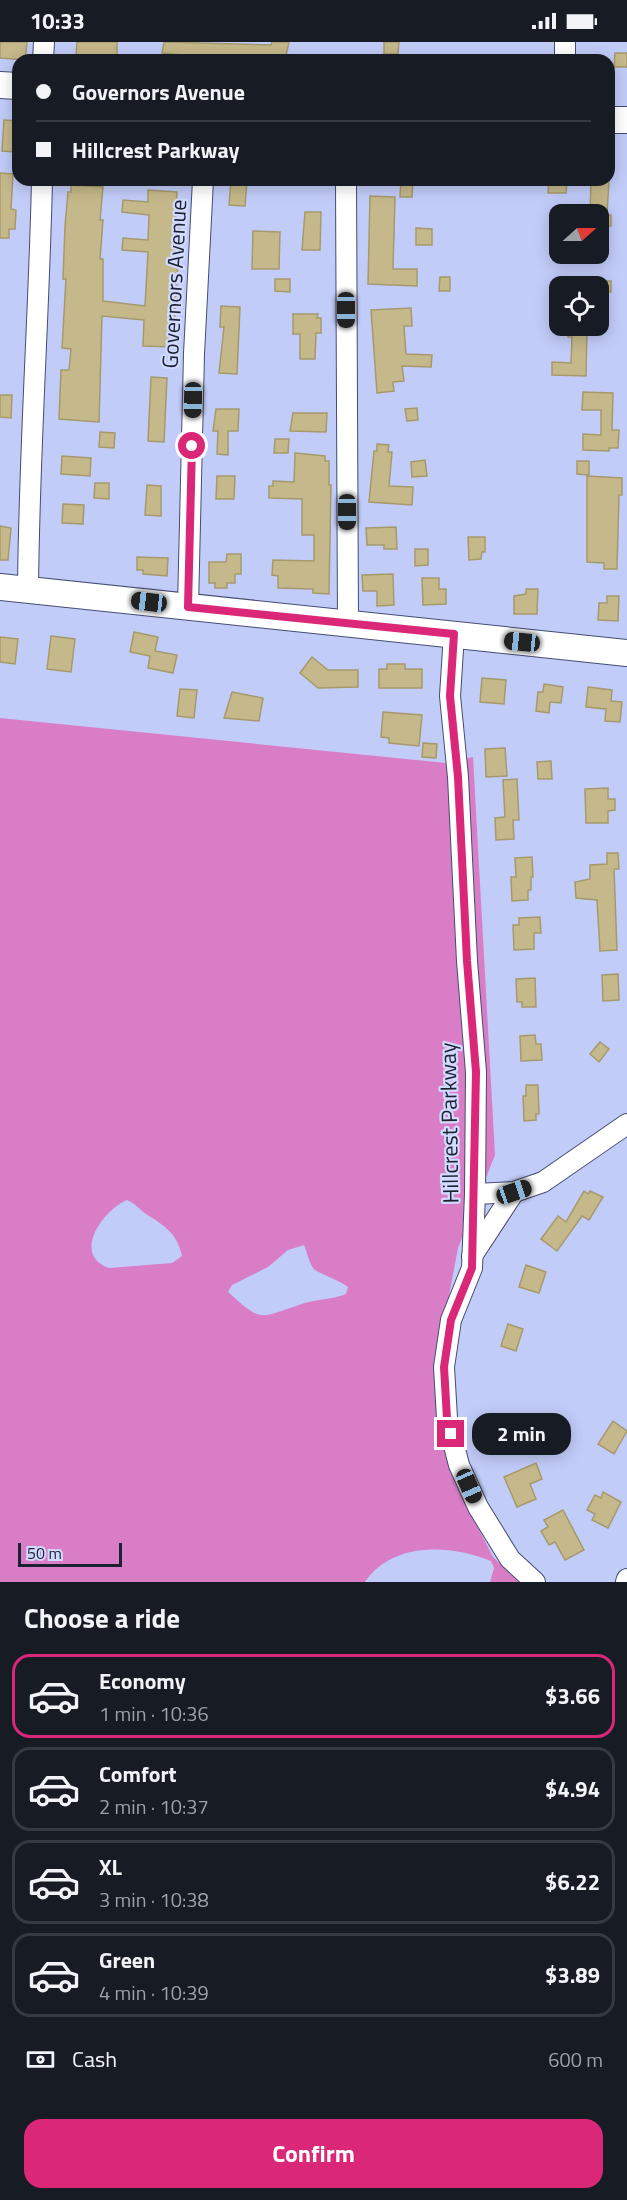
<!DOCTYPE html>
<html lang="en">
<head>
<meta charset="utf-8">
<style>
	:root { --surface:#171b24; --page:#242831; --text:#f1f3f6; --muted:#9ea1a6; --line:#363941; --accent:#db2777 }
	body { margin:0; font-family:"Titillium Web",sans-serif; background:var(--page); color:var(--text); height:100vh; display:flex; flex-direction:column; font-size:22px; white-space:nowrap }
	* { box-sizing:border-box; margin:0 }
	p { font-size:20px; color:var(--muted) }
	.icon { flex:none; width:33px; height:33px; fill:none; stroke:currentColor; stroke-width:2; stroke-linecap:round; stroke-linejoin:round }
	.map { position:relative; height:1540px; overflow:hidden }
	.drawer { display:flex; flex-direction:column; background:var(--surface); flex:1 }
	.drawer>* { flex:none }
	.hud { position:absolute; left:12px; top:12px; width:603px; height:132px; border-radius:18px; box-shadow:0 3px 15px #0003; display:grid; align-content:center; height:132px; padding:0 24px; background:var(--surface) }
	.needle { width:39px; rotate:69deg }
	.fabs { position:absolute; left:549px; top:162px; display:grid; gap:12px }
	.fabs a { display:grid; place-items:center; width:60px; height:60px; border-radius:12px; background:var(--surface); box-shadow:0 3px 15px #0003; font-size:30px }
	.scale { position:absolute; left:18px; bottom:15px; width:104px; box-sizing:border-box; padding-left:6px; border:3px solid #1d2131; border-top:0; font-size:16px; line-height:21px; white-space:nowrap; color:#1d2131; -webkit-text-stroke:4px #d1daff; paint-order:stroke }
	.end { position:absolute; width:27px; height:27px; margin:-14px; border:8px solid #db2777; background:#fff; box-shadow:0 0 0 3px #fff }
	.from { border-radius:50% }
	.bubble { position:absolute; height:42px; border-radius:18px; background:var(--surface); box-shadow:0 3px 15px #0003; font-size:20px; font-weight:700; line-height:42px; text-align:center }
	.car { position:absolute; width:18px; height:36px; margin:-18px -9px; border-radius:8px; box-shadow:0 0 4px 2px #0007; background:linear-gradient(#222 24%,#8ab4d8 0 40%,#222 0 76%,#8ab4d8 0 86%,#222 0) }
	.hud b { display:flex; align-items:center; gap:21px; height:57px; font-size:22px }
	.hud b+b { border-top:2px solid var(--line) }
	.hud i { width:15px; height:15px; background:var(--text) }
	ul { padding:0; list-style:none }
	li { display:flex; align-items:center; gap:18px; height:84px; margin:0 12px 9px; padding:0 12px; border:3px solid var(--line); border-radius:18px }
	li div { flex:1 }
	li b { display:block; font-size:22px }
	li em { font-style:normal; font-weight:700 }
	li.selected { border-color:var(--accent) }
	li>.icon { width:54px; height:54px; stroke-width:1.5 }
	h2 { padding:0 24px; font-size:27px; line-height:72px }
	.pay { display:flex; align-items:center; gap:15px; height:66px; padding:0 24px; font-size:22px }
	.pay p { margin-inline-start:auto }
	.action { display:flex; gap:12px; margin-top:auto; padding:12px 24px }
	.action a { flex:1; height:69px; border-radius:18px; background:var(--accent); color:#fff; font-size:24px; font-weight:700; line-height:69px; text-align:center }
	.status { display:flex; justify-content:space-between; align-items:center; height:42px; padding:0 30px; background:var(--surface); direction:ltr }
	.status svg { height:16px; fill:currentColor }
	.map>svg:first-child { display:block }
</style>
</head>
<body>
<div class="status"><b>10:33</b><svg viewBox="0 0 49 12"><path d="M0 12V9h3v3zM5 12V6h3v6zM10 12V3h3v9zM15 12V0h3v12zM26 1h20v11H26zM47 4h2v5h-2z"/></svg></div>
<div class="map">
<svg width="627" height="1540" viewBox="0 0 627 1540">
	<rect width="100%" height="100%" fill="#c2ccf9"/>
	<!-- forest -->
	<path fill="#d97dc7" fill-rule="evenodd" d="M0,676L446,721L473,715L495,1113L458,1206L441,1296L442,1383L455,1441L493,1515L519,1540H490L494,1526L491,1519C449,1502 392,1500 365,1540H0ZM127,1158C136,1162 139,1167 146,1172C165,1184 177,1191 182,1214L172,1221L109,1226C71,1213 103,1168 127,1158ZM304,1203C307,1210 309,1220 313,1226C316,1231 340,1238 348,1245L346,1252C331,1258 314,1257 299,1263C259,1276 262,1281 228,1250L232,1243L268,1225L288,1208Z"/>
	<!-- building -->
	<g fill="#c5b88a" stroke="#a6996c" stroke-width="1.5">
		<path d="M0,0H27L25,18L0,16Z"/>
		<path d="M77,0H117V16L76,14Z"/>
		<path d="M164,0L271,3L272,0H289L285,18H201V15L162,11Z"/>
		<path d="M384,0H399L398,12H384Z"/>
		<path d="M615,11H627V25H614Z"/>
		<path d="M4,78L18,79L16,110L2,109Z"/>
		<path d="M0,131L13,132L11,167L16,168L15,187H9V196H0Z"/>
		<path d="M231,138H247L245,164L229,163Z"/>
		<path d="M401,138H413L412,155H400Z"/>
		<path d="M549,138H567L566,151H548Z"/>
		<path d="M591,138H609L607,172H590Z"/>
		<path d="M71,143L103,145L100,178H103L100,217H103V259L145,264L148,210L122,208L123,196L148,198L149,173L122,170L123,158L148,160V148L177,150L175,182L180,183L173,305L143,304L144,278L102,274L99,380L59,377L61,328H69L71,307L62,306L66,237H63L65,184L68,150H71Z"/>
		<path d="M370,154L395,155L393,227H417V244L368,242Z"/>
		<path d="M305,170H321L320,208H302Z"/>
		<rect x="598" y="173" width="13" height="11"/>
		<path d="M416,186L432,187V203H416Z"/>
		<path d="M253,189L280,190L279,227H252Z"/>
		<path d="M440,235H450V249H439Z"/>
		<path d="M275,237H290V250L275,249Z"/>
		<rect x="598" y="239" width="13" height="11"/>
		<path d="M221,264L240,265L237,332L219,331L224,285H220Z"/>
		<path d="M411,266L412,284H404L406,312L432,313L431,325L402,324L404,339L393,340L394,349L377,351L371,268Z"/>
		<path d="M293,272H318L317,276H321V291H316L315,317H300V292H293Z"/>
		<path d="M569,284H587L586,334L552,333V320L571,321L572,295H568Z"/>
		<path d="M151,335L167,336L164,400L148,399Z"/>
		<path d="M583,350L613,351L612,388H619L618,406H609V409L583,408V392L601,393V368H582Z"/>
		<path d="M0,353H12L11,376L0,375Z"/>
		<path d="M417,366L418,378L407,379L405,367Z"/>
		<path d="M216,367H239L238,389H228V413L217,412L218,389H213Z"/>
		<path d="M293,371H327L326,390L290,389Z"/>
		<path d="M100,390L115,391L114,406L99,405Z"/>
		<path d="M275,397H289L288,411H274Z"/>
		<path d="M377,402L389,403L388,410H392L389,444L413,445L412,463L369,460L374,409H377Z"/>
		<path d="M295,411L325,414V419H329V443H331L329,552L313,551V547L278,546V534L272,533L273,518L314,519V493H302V457L269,456V444H273V439L294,440Z"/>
		<path d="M62,414L91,416L90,434L61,432Z"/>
		<path d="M425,418L427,434L412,435L411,420Z"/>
		<path d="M577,419H589V433L577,432Z"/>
		<path d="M217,434H235L234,457H216Z"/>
		<path d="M587,434L622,436V453H619L617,527H604V521L587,520Z"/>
		<path d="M95,441H109V457L94,456Z"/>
		<path d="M147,443L161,444V474L145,473Z"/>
		<path d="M63,462L84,463L83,482L62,481Z"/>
		<path d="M0,484L11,486L8,518H0Z"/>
		<path d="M396,485L397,507H384V503H367L366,486Z"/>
		<path d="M468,495H485V510H482L481,517L469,518Z"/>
		<path d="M415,507H428V523L415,524Z"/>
		<path d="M227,512H241V532H235V541H227V546H215V541H209V520H226Z"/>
		<path d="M137,515L168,516L167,534L143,532V528H137Z"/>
		<path d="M393,532L394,563L377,564V549H363L362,533Z"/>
		<path d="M422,536H439V547H446V562L423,563Z"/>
		<path d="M526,547H538L537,572H514V554L526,552Z"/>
		<path d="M607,554H619L618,579L598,578L599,561H607Z"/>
		<path d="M134,590L158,595L155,609L177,613L173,631L148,626L150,614L130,610Z"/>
		<path d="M51,594L75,597L71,630L47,627Z"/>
		<path d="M0,595L18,597L15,622L0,620Z"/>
		<path d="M312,615L328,628H358V645L318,646L300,631Z"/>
		<path d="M387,622H405V627H422V646H379V627H387Z"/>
		<path d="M482,636L506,638L504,662L480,660Z"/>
		<path d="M544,642L563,645L561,661L550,660L549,671L536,669L538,650H543Z"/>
		<path d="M588,645L612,648L611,659L622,660L620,680L605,679L606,667L586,665Z"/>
		<path d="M180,647L197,648L194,676L177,674Z"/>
		<path d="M232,650L263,656L259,679L224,676Z"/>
		<path d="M383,670L422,673L419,704L389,701V696L381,695Z"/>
		<path d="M423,701L437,702L436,716L422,715Z"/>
		<path d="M505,706L507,734L486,735L485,707Z"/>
		<path d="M551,719L552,737H538L537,720Z"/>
		<path d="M517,737L519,778H513L514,797L496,798L495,776L505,775L503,738Z"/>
		<path d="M608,746V757H615V768L608,769V781H586L585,747Z"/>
		<path d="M607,811H618L619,827H614L617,908L600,909L597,858L576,856L575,840L590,837V823L607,822Z"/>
		<path d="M532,815L533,835H531V848H528V858L512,859L511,835H516L515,816Z"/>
		<path d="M540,875L541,891H534V907L514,908L513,883H519V876Z"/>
		<path d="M618,932L619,958L603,959L602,933Z"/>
		<path d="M535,936L536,965H522V960H517L516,937Z"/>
		<path d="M535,993L536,1002H541L542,1018L521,1019L520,994Z"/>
		<path d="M600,1000L609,1007L599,1020L590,1012Z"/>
		<path d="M526,1043H538L539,1072H536V1078L524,1079L523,1054H526Z"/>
		<path d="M584,1149L588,1152L590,1149L603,1155L589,1178L582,1174L557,1209L541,1197L558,1174L566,1180Z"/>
		<path d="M526,1223L546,1230L539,1251L519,1245Z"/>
		<path d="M508,1282L523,1287L516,1309L501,1304Z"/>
		<path d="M522,1372L525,1410L514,1411L513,1397L505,1398L503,1374Z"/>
		<path d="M613,1379L627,1389L614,1412L598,1402Z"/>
		<path d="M536,1421L542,1437L530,1442L536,1457L517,1465L504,1435Z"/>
		<path d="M603,1450L621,1460L608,1486L592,1478L595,1472L587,1468L595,1453L601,1456Z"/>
		<path d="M563,1468L584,1508L565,1518L555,1500L549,1503L541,1489L548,1485L544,1478Z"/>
	</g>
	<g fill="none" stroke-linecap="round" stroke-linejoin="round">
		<defs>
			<g id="minor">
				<path d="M565,0V18"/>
				<path d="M43,18L44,0"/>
				<path d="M346,138L348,582"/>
				<path d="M28,548C29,411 39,275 42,138"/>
				<path d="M188,565L194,312L203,138"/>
				<path d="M454,592L450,654L458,735L467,919L476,1030L475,1152L472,1226L451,1278L444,1325L447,1376L459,1423L478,1465L510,1517L535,1540"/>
				<path d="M475,1152L514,1150L543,1140L627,1082"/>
				<path d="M472,1214L514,1150"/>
				<path d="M626,1540L627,1537"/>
			</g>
			<g id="major">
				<path d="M0,43L18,44"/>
				<path d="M609,78H627"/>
				<path d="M0,545L627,611"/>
			</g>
		</defs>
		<!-- minor casing -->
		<use href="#minor" stroke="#454c72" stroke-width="22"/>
		<!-- major casing -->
		<use href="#major" stroke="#454c72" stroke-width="28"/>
		<!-- minor -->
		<use href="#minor" stroke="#fff" stroke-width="20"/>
		<!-- major -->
		<use href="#major" stroke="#fff" stroke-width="26"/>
	</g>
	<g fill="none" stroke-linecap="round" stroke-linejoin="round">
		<!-- route -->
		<path stroke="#db2777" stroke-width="8" d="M192,404L188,565L454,592L450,654L458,735L467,919L476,1030L472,1226L451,1278L444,1325L447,1376L451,1392"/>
	</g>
	<g text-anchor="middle" stroke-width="4.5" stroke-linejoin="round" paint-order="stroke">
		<!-- street labels -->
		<g font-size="22" fill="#1d2131" stroke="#d1daff">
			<text transform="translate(174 242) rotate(-87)" y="8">Governors Avenue</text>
			<text transform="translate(449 1081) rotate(-91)" y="8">Hillcrest Parkway</text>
		</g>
	</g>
</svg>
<div class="fabs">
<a><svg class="needle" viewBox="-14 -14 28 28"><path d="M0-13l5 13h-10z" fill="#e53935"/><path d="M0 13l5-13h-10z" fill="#9ea1a6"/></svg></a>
<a><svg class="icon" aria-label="locate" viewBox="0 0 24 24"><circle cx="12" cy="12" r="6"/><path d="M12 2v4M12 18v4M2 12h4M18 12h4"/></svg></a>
</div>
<div class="scale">50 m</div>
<i class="end from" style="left:192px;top:404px"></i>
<i class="end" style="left:451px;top:1392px"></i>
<div class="bubble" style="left:472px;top:1371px;width:99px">2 min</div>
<i class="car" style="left:346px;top:268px;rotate:180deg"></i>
<i class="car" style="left:193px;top:358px;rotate:181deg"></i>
<i class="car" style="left:347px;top:470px;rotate:180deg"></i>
<i class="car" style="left:149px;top:560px;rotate:277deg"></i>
<i class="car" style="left:522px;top:600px;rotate:276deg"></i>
<i class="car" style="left:514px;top:1150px;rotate:71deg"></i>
<i class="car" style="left:469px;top:1444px;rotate:156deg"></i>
<div class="hud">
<b><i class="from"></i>Governors Avenue</b>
<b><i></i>Hillcrest Parkway</b>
</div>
</div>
<section class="drawer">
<h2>Choose a ride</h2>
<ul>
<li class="selected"><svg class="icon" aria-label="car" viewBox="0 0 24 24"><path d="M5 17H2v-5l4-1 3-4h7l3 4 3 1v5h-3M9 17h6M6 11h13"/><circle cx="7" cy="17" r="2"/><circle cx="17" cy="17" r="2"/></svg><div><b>Economy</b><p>1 min · 10:36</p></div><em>$3.66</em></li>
<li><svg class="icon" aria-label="car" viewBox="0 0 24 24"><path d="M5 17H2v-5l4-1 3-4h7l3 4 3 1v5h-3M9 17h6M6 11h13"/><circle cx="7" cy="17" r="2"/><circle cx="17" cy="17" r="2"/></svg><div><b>Comfort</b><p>2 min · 10:37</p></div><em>$4.94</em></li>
<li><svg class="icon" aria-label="car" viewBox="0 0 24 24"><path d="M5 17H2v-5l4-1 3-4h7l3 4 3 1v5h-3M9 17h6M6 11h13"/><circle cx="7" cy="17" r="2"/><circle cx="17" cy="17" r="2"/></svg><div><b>XL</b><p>3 min · 10:38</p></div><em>$6.22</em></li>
<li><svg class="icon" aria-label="car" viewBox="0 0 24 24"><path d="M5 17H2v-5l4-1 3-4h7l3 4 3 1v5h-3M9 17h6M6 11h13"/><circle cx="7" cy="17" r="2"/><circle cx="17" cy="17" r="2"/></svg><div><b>Green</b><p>4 min · 10:39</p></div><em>$3.89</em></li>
</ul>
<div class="pay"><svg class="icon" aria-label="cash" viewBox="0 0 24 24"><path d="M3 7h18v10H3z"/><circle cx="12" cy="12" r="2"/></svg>Cash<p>600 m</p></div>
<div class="action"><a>Confirm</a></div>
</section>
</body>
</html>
